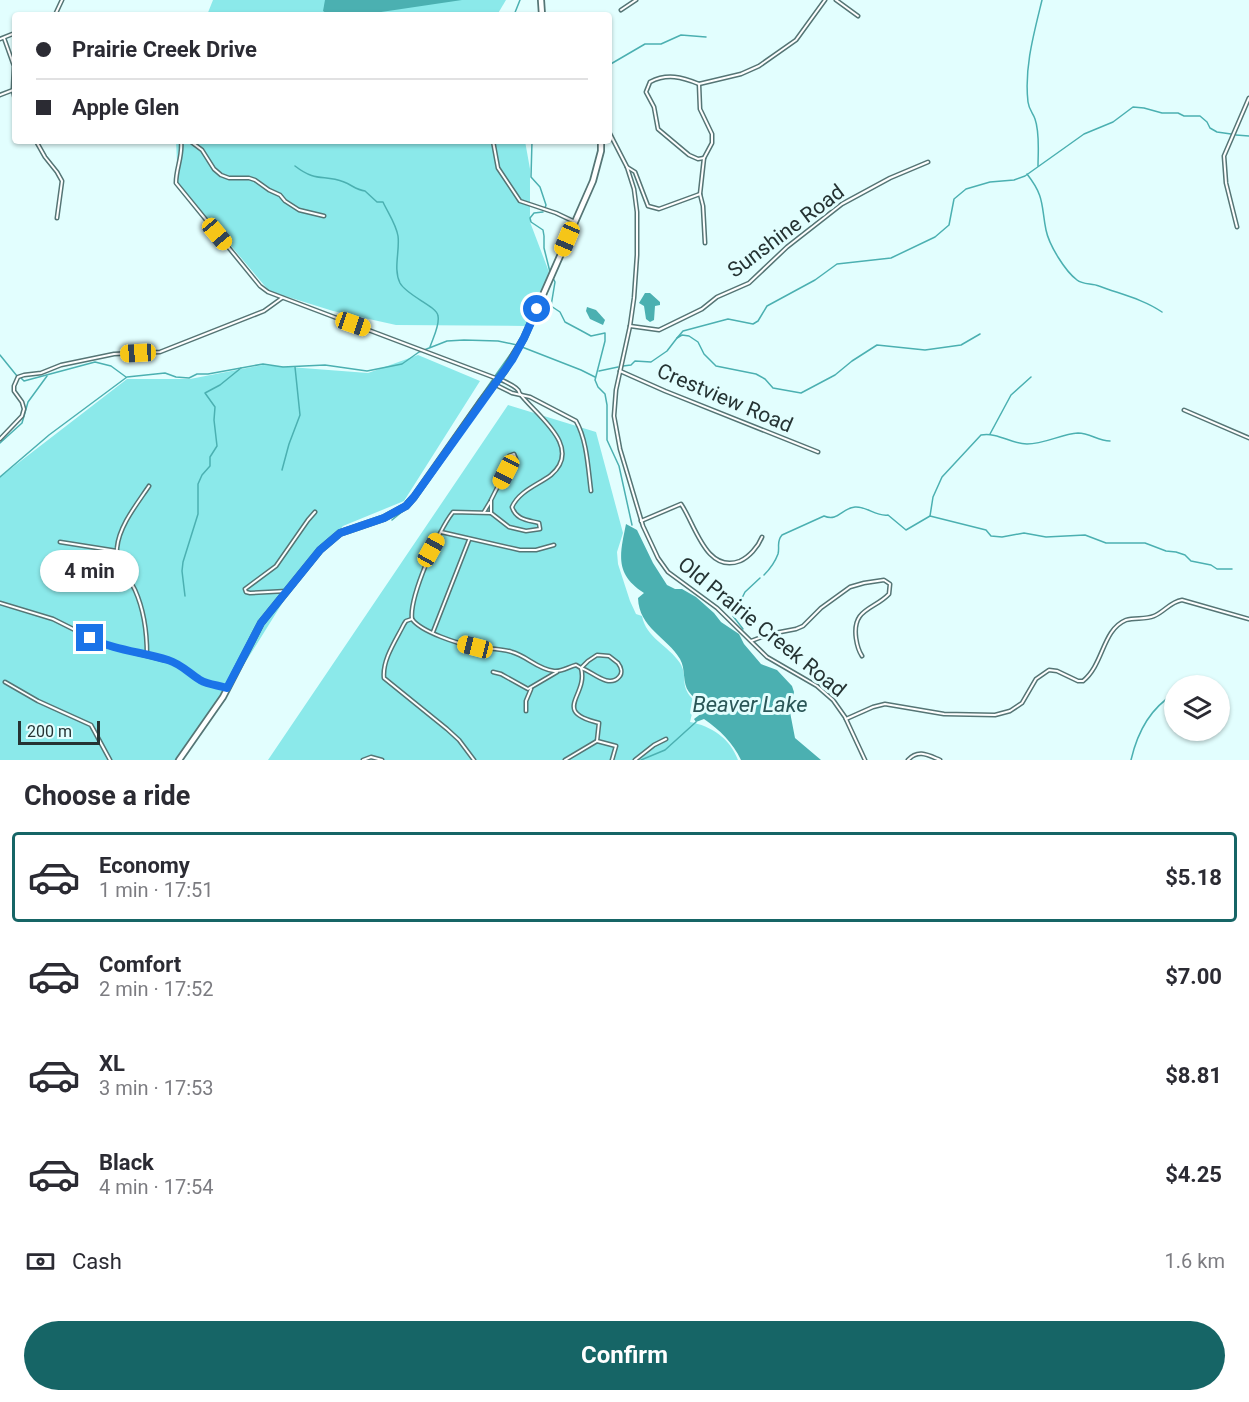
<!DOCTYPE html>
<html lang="en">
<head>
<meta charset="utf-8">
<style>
	:root { --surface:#fff; --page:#f7f7f7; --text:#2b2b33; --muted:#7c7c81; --line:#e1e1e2; --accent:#166566 }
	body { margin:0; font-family:Roboto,sans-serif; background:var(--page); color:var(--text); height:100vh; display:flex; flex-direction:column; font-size:22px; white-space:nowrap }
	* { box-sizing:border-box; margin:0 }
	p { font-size:20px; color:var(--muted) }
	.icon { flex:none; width:33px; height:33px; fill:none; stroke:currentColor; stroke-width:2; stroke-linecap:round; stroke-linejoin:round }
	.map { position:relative; height:760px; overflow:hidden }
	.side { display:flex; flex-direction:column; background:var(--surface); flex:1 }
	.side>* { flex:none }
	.guide { position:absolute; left:12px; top:12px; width:600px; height:132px; border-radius:6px; box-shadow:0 2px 4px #0004; display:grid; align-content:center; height:132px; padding:0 24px; background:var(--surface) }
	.tools { position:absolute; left:1164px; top:675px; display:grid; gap:12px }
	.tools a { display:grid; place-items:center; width:66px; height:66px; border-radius:50%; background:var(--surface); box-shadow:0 2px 4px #0004; font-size:30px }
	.scale { position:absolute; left:18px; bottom:15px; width:82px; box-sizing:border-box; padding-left:6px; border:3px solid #253333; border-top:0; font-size:16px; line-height:21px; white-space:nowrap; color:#253333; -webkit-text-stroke:4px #e2fefe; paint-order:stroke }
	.end { position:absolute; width:27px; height:27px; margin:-14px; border:8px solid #1a73e8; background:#fff; box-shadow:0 0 0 3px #fff }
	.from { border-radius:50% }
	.bubble { position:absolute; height:42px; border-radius:21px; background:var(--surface); box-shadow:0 2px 4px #0004; font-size:20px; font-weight:700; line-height:42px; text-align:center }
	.car { position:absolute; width:18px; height:36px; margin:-18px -9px; border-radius:8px; box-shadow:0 0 4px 2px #0007; background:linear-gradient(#f5c518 24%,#345 0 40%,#f5c518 0 76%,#345 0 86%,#f5c518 0) }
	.guide b { display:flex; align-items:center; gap:21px; height:57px; font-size:22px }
	.guide b+b { border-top:2px solid var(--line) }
	.guide i { width:15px; height:15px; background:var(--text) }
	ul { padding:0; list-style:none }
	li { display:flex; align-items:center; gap:18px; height:90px; margin:0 12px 9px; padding:0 12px; border:3px solid transparent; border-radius:6px }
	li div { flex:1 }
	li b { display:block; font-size:22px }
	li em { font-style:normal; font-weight:700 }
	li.active { border-color:var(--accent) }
	li>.icon { width:54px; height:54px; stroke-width:1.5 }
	h2 { padding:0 24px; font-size:27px; line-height:72px }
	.pay { display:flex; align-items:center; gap:15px; height:66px; padding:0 24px; font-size:22px }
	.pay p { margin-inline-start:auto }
	.primary-button { display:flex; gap:12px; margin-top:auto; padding:12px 24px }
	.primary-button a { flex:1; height:69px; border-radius:36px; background:var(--accent); color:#fff; font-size:24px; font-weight:700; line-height:69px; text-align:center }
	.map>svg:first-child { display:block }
</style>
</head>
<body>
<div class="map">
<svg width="1249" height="760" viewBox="0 0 1249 760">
	<rect width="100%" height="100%" fill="#e2fefe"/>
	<!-- green -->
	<g fill="#8be9ea">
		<path d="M213,0H506L497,15H207Z"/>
		<path d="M176,141H525L530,169V222L549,272L527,326L396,325L333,311L269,291L178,183Z"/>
		<path d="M418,355L480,381L404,501L343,526L288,594L228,690L179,760H0V477L127,379H190L263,365L368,373Z"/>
		<path d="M508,405L596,432L623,533L617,552L618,564L630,601L636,614L642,616C646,638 668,645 680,663C689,678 678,686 695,701L690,722C711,726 730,738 738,760H268Z"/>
	</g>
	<!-- water -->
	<g fill="#4bb0b1">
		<path d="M325,0H462L361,15H329L323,11Z"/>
		<path d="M645,293H650L660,302V305L655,306L654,320L650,322L646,319L644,306L639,303Z"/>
		<path d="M587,307L596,310L605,320L603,325L590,319L586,311Z"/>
		<path d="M626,524L637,530L653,563L667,585L675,589H682L696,597L714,613L721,622L739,634L744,644L761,664L777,670L792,686L794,692L790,712L795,738L821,760H741C733,743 720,730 704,719L696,722L694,719L702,713L703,704C698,701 692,696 689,692C682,683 686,669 680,659C667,637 639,628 638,598L644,593C614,574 620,554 626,524Z"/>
	</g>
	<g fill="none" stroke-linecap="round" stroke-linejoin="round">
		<!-- stream -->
		<g stroke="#4bb0b1" stroke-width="1.5">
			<path d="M514,15L520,0"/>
			<path d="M609,65L645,44H661L681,35L706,37"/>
			<path d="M1236,135L1249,136"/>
			<path d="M532,141L531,177L540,187L546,205L545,208"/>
			<path d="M295,166C317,183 323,174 344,182C352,185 356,190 365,191L377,202H383C388,213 396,224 398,236C400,251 393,269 400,283C407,296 437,306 438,316C440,325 433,338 430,347"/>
			<path d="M1038,166C1038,152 1040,133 1035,119C1033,113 1029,110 1028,102C1024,68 1034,33 1042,0"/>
			<path d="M1027,174C1045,197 1041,205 1046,230C1049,245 1065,271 1077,280C1083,285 1092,283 1099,286C1120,294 1143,299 1162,312"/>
			<path d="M543,212L534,213L530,218L531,222L543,230L544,236V248L550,272"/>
			<path d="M553,278L555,282L551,306L560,312L565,322L580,330L591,336L605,333V341L595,380L598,387L605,394L607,405V440L619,466L632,525"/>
			<path d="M677,338L683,331L728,319L753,324L758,321L767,306L815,280L837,264L891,258L935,237L949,225L954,199L966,189L990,182L1014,180L1025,176L1084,134L1113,122L1133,107L1144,108L1162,113H1178L1184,116H1200L1207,122L1210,128L1217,132L1231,134"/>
			<path d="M522,347L581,370L595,377"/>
			<path d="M0,355L17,376"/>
			<path d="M623,366L631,365L635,361L651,362L667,351L677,338L682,335L689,336L698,342L704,354L716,366L756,374L765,379L773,388L801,393L835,375L852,361L877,345L925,350L961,345L980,334"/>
			<path d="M599,371L618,367"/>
			<path d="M21,378L24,381L95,362L111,366L126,377"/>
			<path d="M990,434L1011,395L1031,377"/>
			<path d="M0,443L22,423L28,402L47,376"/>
			<path d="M282,470L289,444L300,415L295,367"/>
			<path d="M430,470L493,379"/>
			<path d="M0,477L49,435L127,377L165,373L176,377L189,378L197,374H208L263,364L283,367L325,365L367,371L402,364L419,352L447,341L464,340L498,341L517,345L495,376"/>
			<path d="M406,501L414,493"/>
			<path d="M930,516L933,497L942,477L981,435C998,432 1011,444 1027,444C1045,444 1061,434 1078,433C1090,433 1098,441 1110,441"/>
			<path d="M392,520L403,511"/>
			<path d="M764,575C770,569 775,562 778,554C780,546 776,542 782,535L824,516C838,522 842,508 855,507C867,506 876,517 888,515L906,530L930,516L986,530L991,536L1002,537L1024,533L1046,537L1085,535L1106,543H1145L1166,551L1176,552L1185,555L1191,561L1211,565L1217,569H1232"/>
			<path d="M185,596L182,571L183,562L198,514V484L202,475L210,466V457L217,446L214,420L215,407L205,393L220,385L241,368"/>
			<path d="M743,629L733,616L745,592L760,578"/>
			<path d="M1196,686L1213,683"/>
			<path d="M641,760L665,750L696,722"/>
			<path d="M1131,760C1137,734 1149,709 1174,694"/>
		</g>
		<defs>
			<g id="minor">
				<path d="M836,0L858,16"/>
				<path d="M621,10L636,0"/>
				<path d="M55,15L62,0"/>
				<path d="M4,38L14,66L13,90L15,100"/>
				<path d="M0,39L15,33"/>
				<path d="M699,84L700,109L712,134V143L704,158L700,194L703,206L705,243"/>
				<path d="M699,84C682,77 667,73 650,82L646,92L654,107L658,129L689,155L698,159L704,158"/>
				<path d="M699,84L741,74L759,66L796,40L825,0"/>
				<path d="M0,95L13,90"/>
				<path d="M609,132L627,167L634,189L637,212V255L634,298L630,326L616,390L614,416L620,449L643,526L658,558L668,572L717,608L767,657L817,686L833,700L845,717L865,760"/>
				<path d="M36,141L45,157L57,172L62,181L57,218"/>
				<path d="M181,141C183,156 176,168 176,183L260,286L268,292L498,379"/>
				<path d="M190,141L202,150L214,169L221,175L229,178H249L255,180L269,190L280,195L285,201L299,210L324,216"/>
				<path d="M493,141L498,168L520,201L556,213L575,222"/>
				<path d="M627,167L635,172L648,206L659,209L700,194"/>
				<path d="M1237,227L1226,183L1224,156L1249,98"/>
				<path d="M630,326L659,330L702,309L717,297L749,283L787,247L842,204L890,178L928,162"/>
				<path d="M620,371L665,391L818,452"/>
				<path d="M494,384L512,393L530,397L576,421C587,440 588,468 591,491"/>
				<path d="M1184,410L1249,438"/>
				<path d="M0,439L22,416L24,409L22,402L14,391V386L18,377L24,375L41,373L61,365L114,354L160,352L264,311L282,298"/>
				<path d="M484,512L490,502"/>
				<path d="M491,513V500L495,492L509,465L516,459L514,454L509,456V465"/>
				<path d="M641,521L681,504C695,524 706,574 740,561C749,557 758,547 762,537"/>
				<path d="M441,532L520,550H536L554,545"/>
				<path d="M60,542L117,551"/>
				<path d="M287,591L250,593L246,592L245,589L276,566L308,520L315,512"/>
				<path d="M0,603L53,619L107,646L176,663L201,680L216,686L227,688"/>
				<path d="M412,619C409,597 439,530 453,512L491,513L509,527L526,531L540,529L539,523C528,520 516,520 512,507C519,491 538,485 551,475C584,447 536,415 521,395C517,391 521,392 516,388C511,384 505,382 500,379"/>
				<path d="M412,619C421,632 459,644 475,647C487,649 500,648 512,652C527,656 537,669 554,671C562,672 568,667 576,665L581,668C589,696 550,711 599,723L597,741"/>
				<path d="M412,619L406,621L404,624C396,640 382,660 384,678L447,729L459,740L474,760"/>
				<path d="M433,632L469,540"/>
				<path d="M751,641L770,634L796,629L803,626L821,608L850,587L864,583L884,580L890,584L889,594C874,610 852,608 856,638C857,645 858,650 862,656"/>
				<path d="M147,655C147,634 144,610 135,590C129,577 115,565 117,548C119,526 137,504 149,486"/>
				<path d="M597,655L609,656L618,663C621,667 623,673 619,677C608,689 592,671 581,668L588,661Z"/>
				<path d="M493,672L501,674L528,689L557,672"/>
				<path d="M5,682L38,701L91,725L110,760"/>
				<path d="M526,711V701L531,689"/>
				<path d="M846,719L873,707L885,704L944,714L995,715L1010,711L1022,703L1036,679L1049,670L1057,671L1078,681H1083C1104,664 1102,630 1126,620C1135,617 1145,620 1154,616C1164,612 1170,602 1182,600L1249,619"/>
				<path d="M597,741L616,746L612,760"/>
				<path d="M363,760L371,757L382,760"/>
				<path d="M565,760L597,741"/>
				<path d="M635,760L654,745L666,739"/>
				<path d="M908,760C918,749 928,755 940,760"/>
			</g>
			<g id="secondary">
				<path d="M541,0L542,15"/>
				<path d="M179,760L223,697L261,623L320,550L340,533L384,518L406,506L414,497L480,403L505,370L524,338L593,181L601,151V141"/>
			</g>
		</defs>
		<!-- minor casing -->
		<use href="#minor" stroke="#557575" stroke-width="5"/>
		<!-- secondary casing -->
		<use href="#secondary" stroke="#557575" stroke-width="8"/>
		<!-- minor -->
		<use href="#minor" stroke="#fff" stroke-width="2"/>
		<!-- secondary -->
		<use href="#secondary" stroke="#fff" stroke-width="4.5"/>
	</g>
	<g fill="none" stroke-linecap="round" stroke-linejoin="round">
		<!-- route -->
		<path stroke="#1a73e8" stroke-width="8" d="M90,638C114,650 142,652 168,660C181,664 189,673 200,680C209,685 218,685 227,688L261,623L320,550L340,533L384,518L406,506L414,497L512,360L524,338L537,309"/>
	</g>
	<g text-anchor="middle" stroke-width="6" stroke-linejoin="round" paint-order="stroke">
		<!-- street labels -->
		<g font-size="21" fill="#253333" stroke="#e2fefe">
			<text transform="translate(786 231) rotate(-37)" y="7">Sunshine Road</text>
			<text transform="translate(725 398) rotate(23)" y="7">Crestview Road</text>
			<text transform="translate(762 627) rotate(39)" y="7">Old Prairie Creek Road</text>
		</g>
		<!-- water labels -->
		<g font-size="22" font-style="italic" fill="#2b5758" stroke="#e2fefe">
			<text x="750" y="712">Beaver Lake</text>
		</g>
	</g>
</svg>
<div class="tools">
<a><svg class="icon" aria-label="layers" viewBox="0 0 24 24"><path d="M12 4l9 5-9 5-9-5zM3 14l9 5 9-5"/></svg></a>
</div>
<div class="scale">200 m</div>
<i class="end from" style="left:537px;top:309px"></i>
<i class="end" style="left:90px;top:638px"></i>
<div class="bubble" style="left:40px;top:550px;width:99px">4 min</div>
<i class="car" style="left:217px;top:234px;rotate:140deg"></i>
<i class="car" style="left:567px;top:239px;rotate:203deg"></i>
<i class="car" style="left:353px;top:324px;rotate:109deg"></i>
<i class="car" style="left:138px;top:353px;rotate:267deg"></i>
<i class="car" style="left:506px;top:472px;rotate:207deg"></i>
<i class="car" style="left:431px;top:550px;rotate:29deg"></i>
<i class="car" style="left:475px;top:647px;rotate:284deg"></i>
<div class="guide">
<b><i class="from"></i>Prairie Creek Drive</b>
<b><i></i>Apple Glen</b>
</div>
</div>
<section class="side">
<h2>Choose a ride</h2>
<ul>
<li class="active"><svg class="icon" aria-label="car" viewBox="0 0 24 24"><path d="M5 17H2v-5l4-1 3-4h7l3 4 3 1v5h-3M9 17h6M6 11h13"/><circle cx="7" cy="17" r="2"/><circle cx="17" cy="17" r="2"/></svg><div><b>Economy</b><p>1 min · 17:51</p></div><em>$5.18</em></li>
<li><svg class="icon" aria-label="car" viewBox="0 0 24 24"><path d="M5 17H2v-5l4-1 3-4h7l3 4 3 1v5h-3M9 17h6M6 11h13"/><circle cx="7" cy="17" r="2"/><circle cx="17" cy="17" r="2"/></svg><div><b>Comfort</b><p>2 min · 17:52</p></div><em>$7.00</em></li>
<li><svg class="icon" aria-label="car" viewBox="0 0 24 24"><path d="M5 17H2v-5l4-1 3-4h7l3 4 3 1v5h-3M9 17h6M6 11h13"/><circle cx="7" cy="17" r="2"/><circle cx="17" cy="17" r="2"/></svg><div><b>XL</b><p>3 min · 17:53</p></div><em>$8.81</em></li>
<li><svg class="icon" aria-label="car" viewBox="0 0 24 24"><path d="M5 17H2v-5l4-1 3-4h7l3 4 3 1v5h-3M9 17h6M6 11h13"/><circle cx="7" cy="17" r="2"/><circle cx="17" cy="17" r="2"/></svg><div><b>Black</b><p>4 min · 17:54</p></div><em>$4.25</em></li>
</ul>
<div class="pay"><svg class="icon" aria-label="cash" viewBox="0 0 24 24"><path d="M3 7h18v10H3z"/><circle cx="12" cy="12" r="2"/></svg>Cash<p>1.6 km</p></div>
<div class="primary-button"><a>Confirm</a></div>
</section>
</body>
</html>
